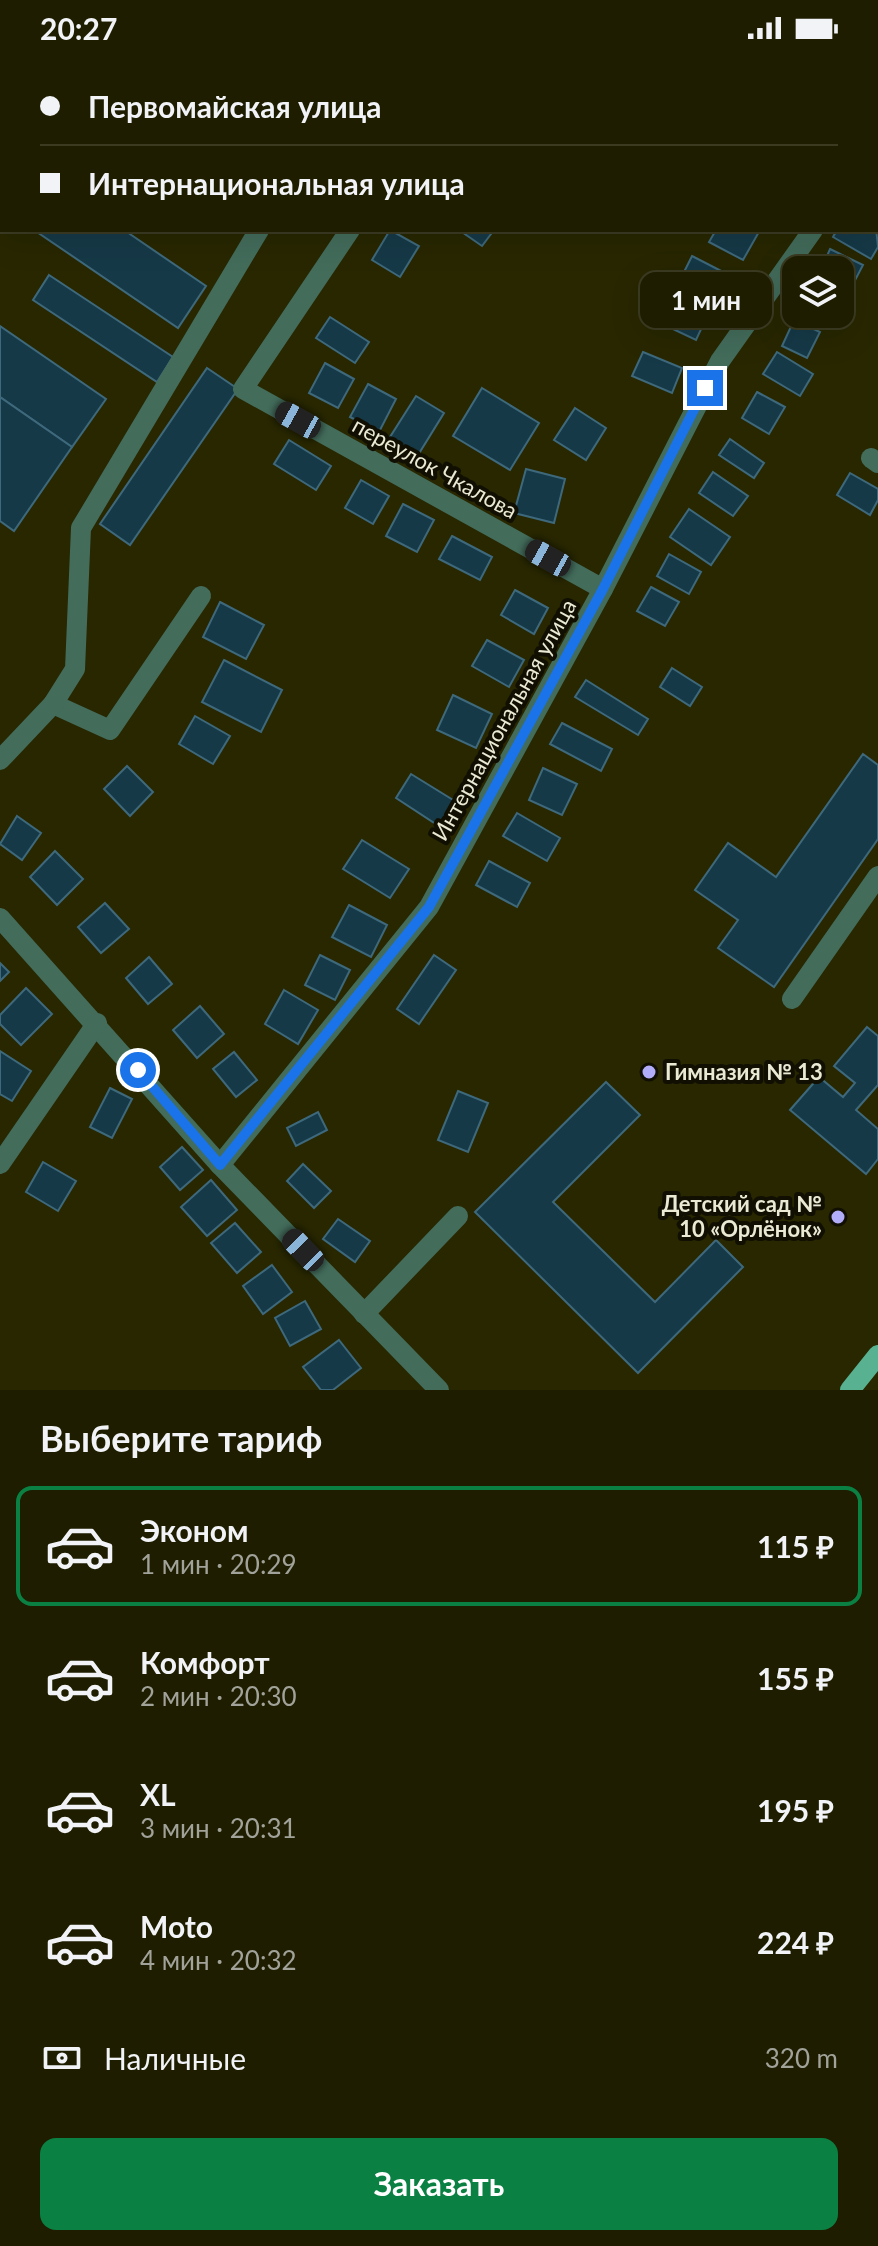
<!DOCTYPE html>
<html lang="ru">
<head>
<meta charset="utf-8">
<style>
	:root { --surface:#1e1d00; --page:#26260a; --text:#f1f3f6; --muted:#a1a299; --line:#3c3b22; --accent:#0b8043 }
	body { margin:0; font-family:Lato,sans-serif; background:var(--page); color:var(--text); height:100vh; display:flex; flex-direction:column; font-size:30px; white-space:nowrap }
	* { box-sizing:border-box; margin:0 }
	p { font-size:26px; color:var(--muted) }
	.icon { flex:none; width:44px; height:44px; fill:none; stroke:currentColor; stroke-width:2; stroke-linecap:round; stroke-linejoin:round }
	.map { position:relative; height:1334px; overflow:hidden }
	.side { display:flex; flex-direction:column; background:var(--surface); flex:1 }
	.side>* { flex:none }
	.top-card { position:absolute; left:0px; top:0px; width:878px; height:176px; box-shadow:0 8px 32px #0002,0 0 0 2px var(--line); display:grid; align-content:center; height:176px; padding:0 40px; background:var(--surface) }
	.tools { position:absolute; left:782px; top:200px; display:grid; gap:16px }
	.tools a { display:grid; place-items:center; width:72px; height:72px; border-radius:16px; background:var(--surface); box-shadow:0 8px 32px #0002,0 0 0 2px var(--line); font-size:40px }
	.end { position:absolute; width:36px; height:36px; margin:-18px; border:10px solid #1a73e8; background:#fff; box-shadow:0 0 0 4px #fff }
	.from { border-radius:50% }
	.bubble { position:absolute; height:56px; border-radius:16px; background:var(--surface); box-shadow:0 8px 32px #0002,0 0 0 2px var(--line); font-size:26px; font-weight:700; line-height:56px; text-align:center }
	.car { position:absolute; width:24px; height:48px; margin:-24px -12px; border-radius:10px; box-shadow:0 0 6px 2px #0007; background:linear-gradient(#222 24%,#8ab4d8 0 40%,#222 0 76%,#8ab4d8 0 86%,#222 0) }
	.top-card b { display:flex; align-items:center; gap:28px; height:76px; font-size:30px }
	.top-card b+b { border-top:2px solid var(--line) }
	.top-card i { width:20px; height:20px; background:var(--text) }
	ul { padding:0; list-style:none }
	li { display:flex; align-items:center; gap:24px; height:120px; margin:0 16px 12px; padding:0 24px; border:4px solid transparent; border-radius:16px }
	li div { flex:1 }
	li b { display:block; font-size:30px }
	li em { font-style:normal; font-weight:700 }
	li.on { border-color:var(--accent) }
	li>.icon { width:72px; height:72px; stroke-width:1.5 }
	h2 { padding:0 40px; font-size:36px; line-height:96px }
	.pay { display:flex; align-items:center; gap:20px; height:88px; padding:0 40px; font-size:30px }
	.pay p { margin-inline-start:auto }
	.button { display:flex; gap:16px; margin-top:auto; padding:16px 40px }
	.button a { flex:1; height:92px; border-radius:16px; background:var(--accent); color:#fff; font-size:32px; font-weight:700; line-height:92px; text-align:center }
	.status { display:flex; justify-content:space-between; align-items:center; height:56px; padding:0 40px; background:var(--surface); direction:ltr }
	.status svg { height:22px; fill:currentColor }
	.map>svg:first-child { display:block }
</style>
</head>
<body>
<div class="status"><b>20:27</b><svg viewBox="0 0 49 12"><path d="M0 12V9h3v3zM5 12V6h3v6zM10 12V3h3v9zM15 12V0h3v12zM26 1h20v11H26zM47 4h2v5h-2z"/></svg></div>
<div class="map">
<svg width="878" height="1334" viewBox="0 0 878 1334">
	<rect width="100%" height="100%" fill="#282700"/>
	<!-- building -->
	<g fill="#163947" stroke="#3e697c" stroke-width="2">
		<path d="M53,0H167L52,2Z"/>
		<path d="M529,0H573L571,2Z"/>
		<path d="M855,0H878V38L876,2Z"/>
		<path d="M0,89L2,91V152L0,151Z"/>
		<path d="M876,172L878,191L871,203L833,181L837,174Z"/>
		<path d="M34,174H124L206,230L178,272Z"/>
		<path d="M390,174L419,190L400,221L372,204Z"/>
		<path d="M459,174H494L482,190Z"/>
		<path d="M716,174H760L743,204L709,186Z"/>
		<path d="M830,193L863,209L851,232L840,227V214H821Z"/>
		<path d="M692,200L731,220L719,242L681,222Z"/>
		<path d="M49,219L173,301L157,326L33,244Z"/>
		<path d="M672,236L710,254L696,284L658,266Z"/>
		<path d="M814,258H837L833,267Z"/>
		<path d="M330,261L369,286L355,307L316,282Z"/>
		<path d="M794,264L820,276L807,302L782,290Z"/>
		<path d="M0,270L106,343L72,391L0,341Z"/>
		<path d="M643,296L682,312L672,337L632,320Z"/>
		<path d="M777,296L813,318L800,340L763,318Z"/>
		<path d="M325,307L354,323L338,352L309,337Z"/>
		<path d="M207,312L238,333L130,489L100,468Z"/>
		<path d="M368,328L396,343L379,376L350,361Z"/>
		<path d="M482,332L539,367L510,414L453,380Z"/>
		<path d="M757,336L785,351L769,378L742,362Z"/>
		<path d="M416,340L444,357L418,399L390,381Z"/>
		<path d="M0,341L72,391L14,475L0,465Z"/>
		<path d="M575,352L606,372L586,404L554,384Z"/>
		<path d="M730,383L764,407L754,422L719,399Z"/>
		<path d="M289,384L331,410L316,434L274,408Z"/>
		<path d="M526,413L565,423L554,467L514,457Z"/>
		<path d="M713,416L748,440L733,460L699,437Z"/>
		<path d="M850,417L878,433V444L870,459L837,439Z"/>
		<path d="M361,424L389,440L373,468L345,452Z"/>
		<path d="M403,448L434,464L417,496L386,480Z"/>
		<path d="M689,453L730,481L711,509L670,481Z"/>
		<path d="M452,480L492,501L480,524L439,503Z"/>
		<path d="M669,498L701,516L689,538L657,520Z"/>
		<path d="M651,531L679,546L665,570L637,555Z"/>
		<path d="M515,534L548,552L534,578L501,559Z"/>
		<path d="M220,546L264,569L246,603L203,581Z"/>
		<path d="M487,584L524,604L509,631L472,610Z"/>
		<path d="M224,604L282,634L261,676L202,646Z"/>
		<path d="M672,612L702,631L690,650L660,631Z"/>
		<path d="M586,624L648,663L638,679L575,641Z"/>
		<path d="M453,639L492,658L476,692L437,674Z"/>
		<path d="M195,660L230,680L213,708L179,688Z"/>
		<path d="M562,667L612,693L601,715L550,688Z"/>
		<path d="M863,698L878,709V783L774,931L718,892L738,864L695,834L728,787L776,821Z"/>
		<path d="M127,710L153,736L130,760L104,733Z"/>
		<path d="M543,712L577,728L562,759L529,744Z"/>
		<path d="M411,718L458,747L442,772L396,742Z"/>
		<path d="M517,757L560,782L547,805L503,780Z"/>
		<path d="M17,760L41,777L22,804L0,788Z"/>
		<path d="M362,784L409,813L390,842L343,813Z"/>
		<path d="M55,795L83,823L57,849L30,821Z"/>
		<path d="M489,805L530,827L517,851L476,829Z"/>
		<path d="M105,847L129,873L101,897L78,871Z"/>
		<path d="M349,849L387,869L371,901L332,881Z"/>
		<path d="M320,899L350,914L335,944L305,929Z"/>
		<path d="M434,899L456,914L419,968L397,953Z"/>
		<path d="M149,901L172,928L148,948L126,922Z"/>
		<path d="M0,907L9,916L0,925Z"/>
		<path d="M26,932L52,958L21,989L0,968V959Z"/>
		<path d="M284,934L318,954L298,988L265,968Z"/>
		<path d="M200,950L224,978L197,1002L173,974Z"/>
		<path d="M867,971L878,980V1029L856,1054L878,1073V1103L866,1118L790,1054L819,1021L843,1041L855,1027L834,1010Z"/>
		<path d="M0,995L31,1015L12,1045L0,1038Z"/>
		<path d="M234,996L257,1024L236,1041L213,1013Z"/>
		<path d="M606,1026L640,1059L553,1146L655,1246L716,1184L743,1211L638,1317L475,1156Z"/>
		<path d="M110,1032L132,1043L112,1082L90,1071Z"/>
		<path d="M458,1035L488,1047L468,1096L438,1084Z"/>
		<path d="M318,1056L327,1074L296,1090L287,1072Z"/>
		<path d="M182,1091L203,1114L180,1134L160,1111Z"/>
		<path d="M43,1106L76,1125L58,1155L26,1136Z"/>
		<path d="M303,1108L331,1135L314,1152L287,1125Z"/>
		<path d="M211,1124L237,1154L207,1180L181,1151Z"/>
		<path d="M338,1163L370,1185L355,1206L323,1183Z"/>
		<path d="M235,1167L261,1196L237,1217L211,1187Z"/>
		<path d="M272,1209L292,1236L263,1258L243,1230Z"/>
		<path d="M305,1245L321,1273L290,1290L275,1262Z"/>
		<path d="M339,1284L361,1312L333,1334H321L303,1311Z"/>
	</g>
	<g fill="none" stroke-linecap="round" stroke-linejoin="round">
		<!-- minor -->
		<g stroke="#436c5b" stroke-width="20">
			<path d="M664,0L666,2"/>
			<path d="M469,2L470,0"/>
			<path d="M737,2L738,0"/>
			<path d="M876,90L878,87"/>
			<path d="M876,150L878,152"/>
			<path d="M350,174L243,333L603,533"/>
			<path d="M871,402L878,407"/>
			<path d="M53,648L110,674L201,540"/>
			<path d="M0,704L53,648L75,613L81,472L259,174"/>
			<path d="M0,862L220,1109L439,1334"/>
			<path d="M792,943L878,820"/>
			<path d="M0,1108L97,967"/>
			<path d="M220,1109L429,851L603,533L720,305L813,174"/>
			<path d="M364,1258L458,1160"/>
		</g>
		<!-- major -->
		<path stroke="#58b291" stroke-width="20" d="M850,1334L878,1299"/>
	</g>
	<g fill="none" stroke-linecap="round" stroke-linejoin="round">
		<!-- route -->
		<path stroke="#1a73e8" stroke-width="10" d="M138,1014L220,1109L429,851L603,533L705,332"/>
	</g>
	<!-- markers -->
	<g fill="#b2adf9" stroke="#100f02" stroke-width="3">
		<circle cx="649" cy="1016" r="8"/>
		<circle cx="838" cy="1161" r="8"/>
	</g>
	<g text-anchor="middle" stroke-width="8" stroke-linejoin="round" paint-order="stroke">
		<!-- street labels -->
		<g font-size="22" fill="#e9e9d4" stroke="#100f02">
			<text transform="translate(435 412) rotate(29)" y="8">переулок Чкалова</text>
			<text transform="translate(504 664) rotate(-61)" y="8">Интернациональная улица</text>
		</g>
		<!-- poi labels -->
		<g font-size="22" font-weight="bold" fill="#e9e9d4" stroke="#100f02" text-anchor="start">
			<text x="665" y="1024">Гимназия № 13</text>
			<text x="822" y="1156" text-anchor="end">Детский сад №<tspan x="822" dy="25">10 «Орлёнок»</tspan></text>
		</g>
	</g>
</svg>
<div class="tools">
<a><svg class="icon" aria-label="layers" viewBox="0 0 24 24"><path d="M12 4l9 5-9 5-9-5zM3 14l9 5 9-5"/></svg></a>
</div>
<i class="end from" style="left:138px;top:1014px"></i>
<i class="end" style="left:705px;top:332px"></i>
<div class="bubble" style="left:640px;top:216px;width:132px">1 мин</div>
<i class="car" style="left:298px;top:364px;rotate:299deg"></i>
<i class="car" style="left:548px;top:502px;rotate:299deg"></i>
<i class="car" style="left:303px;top:1194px;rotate:316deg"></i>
<div class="top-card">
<b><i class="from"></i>Первомайская улица</b>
<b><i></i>Интернациональная улица</b>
</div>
</div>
<section class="side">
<h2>Выберите тариф</h2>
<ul>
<li class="on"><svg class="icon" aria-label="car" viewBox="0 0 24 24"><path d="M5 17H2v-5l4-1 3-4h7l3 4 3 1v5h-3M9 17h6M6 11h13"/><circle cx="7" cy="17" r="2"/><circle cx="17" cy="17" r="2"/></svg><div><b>Эконом</b><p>1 мин · 20:29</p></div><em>115 ₽</em></li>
<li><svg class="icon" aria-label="car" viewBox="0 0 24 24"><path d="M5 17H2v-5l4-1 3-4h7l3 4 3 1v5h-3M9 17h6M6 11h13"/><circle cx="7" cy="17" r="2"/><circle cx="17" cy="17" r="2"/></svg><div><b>Комфорт</b><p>2 мин · 20:30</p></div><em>155 ₽</em></li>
<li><svg class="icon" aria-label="car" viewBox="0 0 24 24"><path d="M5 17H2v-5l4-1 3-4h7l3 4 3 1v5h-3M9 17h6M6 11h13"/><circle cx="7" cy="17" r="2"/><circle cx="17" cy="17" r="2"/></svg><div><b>XL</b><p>3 мин · 20:31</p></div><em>195 ₽</em></li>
<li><svg class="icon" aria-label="car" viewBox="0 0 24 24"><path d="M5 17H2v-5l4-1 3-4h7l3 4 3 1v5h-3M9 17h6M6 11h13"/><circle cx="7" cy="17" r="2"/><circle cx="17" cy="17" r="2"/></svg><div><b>Moto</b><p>4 мин · 20:32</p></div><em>224 ₽</em></li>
</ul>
<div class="pay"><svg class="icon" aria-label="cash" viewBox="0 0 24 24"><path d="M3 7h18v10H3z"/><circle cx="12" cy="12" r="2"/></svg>Наличные<p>320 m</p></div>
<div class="button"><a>Заказать</a></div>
</section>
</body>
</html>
